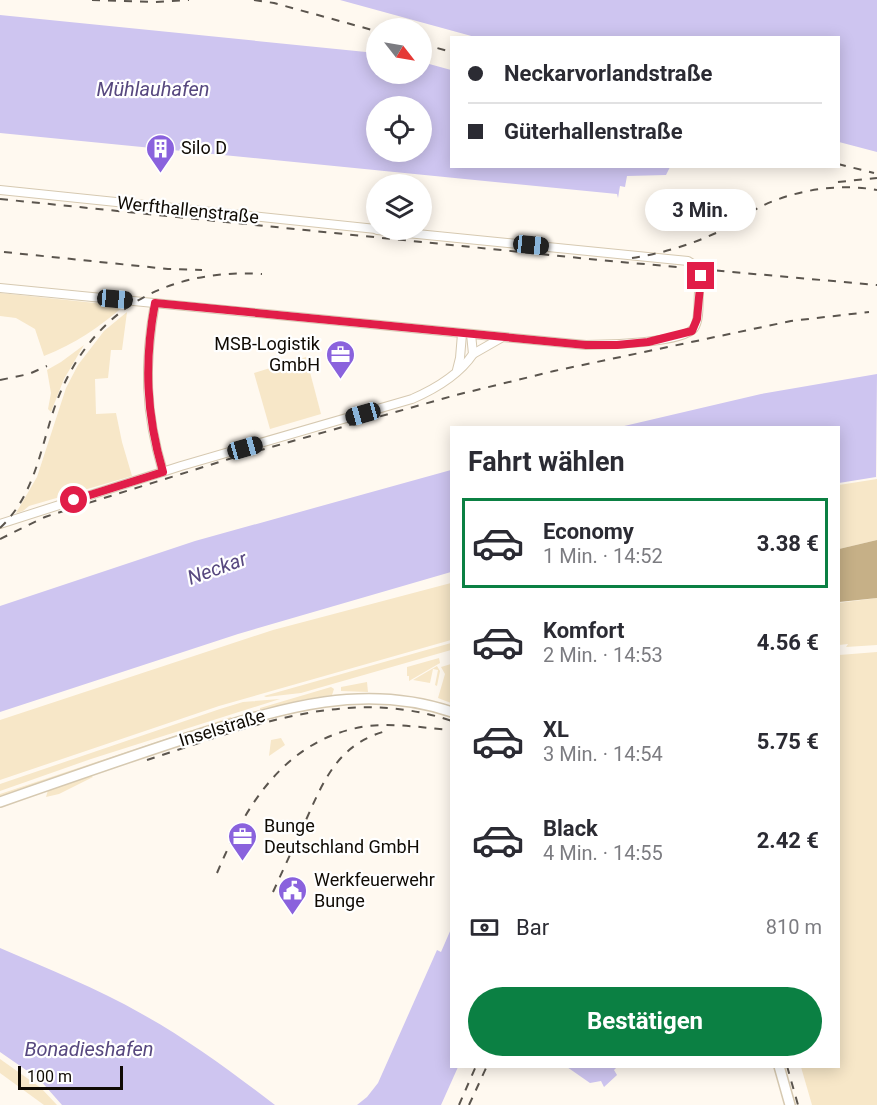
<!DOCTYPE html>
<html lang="de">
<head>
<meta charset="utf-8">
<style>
	:root { --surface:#fff; --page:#f2f2f3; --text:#2b2b33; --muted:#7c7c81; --line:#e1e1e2; --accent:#0b8043 }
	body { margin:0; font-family:Roboto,sans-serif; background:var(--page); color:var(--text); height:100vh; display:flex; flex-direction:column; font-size:22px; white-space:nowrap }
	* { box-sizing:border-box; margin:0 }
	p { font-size:20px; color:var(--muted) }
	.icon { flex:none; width:33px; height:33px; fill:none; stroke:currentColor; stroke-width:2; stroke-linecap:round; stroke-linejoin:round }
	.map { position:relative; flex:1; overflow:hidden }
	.sheet { position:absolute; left:450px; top:426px; width:390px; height:642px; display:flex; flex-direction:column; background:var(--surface); border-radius:0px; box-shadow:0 3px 15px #0003 }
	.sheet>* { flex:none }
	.top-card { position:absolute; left:450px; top:36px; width:390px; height:132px; border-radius:0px; box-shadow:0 3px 15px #0003; display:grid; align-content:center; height:132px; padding:0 18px; background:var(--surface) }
	.needle { width:39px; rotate:121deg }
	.controls { position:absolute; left:366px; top:18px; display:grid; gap:12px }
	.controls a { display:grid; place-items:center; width:66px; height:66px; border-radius:50%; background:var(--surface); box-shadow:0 3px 15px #0003; font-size:30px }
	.scale { position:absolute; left:18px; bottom:15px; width:105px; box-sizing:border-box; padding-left:6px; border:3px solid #100b04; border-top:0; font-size:16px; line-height:21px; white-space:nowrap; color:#100b04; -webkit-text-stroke:4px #fff; paint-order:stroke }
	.end { position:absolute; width:27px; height:27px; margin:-14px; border:8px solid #e11d48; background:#fff; box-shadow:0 0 0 3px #fff }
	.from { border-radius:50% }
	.bubble { position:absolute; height:42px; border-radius:21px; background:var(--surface); box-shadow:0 3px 15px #0003; font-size:20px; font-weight:700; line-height:42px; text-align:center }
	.car { position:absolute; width:18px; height:36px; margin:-18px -9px; border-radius:8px; box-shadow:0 0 4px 2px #0007; background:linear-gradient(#222 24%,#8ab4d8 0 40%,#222 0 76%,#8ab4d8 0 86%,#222 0) }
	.top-card b { display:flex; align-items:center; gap:21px; height:57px; font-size:22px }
	.top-card b+b { border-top:2px solid var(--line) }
	.top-card i { width:15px; height:15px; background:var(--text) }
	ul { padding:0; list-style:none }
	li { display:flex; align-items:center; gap:18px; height:90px; margin:0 12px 9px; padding:0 6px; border:3px solid transparent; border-radius:0px }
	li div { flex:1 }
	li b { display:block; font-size:22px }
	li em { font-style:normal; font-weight:700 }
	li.current { border-color:var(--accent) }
	li>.icon { width:54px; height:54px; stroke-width:1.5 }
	h2 { padding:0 18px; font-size:27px; line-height:72px }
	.pay { display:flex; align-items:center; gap:15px; height:66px; padding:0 18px; font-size:22px }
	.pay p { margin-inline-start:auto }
	.action { display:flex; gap:12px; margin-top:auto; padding:12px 18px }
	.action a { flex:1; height:69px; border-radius:36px; background:var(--accent); color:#fff; font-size:24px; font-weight:700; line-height:69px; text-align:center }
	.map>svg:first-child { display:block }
</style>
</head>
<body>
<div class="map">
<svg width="877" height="1105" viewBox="0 0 877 1105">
	<rect width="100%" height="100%" fill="#fff9f0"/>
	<!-- green -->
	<g fill="#f7e7c8">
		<path d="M0,293L124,306C99,327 75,344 44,356L35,329L16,318L0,316Z"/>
		<path d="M127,312L122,350H111L108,378L95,379L96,414L116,413L122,442L132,476L29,506L23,511L16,513L37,477L66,388L78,365L104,331Z"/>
		<path d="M84,345L64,379L51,412L48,409L51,393L47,370L61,362Z"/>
		<path d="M306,357L321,414L270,429L254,373Z"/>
		<path d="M877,479V540L839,549V485Z"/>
		<path d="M451,583V640L219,706L0,780V720L273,630Z"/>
		<path d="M877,598V645L846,647L848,644L839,645L838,603Z"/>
		<path d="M451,643V650L301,693L266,697L264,696Z"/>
		<path d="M877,652V1105H812L801,1067L838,1066L839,655Z"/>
		<path d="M439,658L440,663L409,681V676H407V667Z"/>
		<path d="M451,664L452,665L451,703L438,698L445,674L441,667Z"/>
		<path d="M437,666L440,671L437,686L435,685L438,670L433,669L430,683L413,680Z"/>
		<path d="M367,682L368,692L341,691V687Z"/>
		<path d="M331,687L334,689L332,695L302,700L260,710V708Z"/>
		<path d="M280,699L91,759L0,791V784L220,709L243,702Z"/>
		<path d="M231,717L232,719L0,797V794Z"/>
		<path d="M281,738L285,745L269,756L271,740Z"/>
		<path d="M90,775L93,777L59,794L46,797L48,790Z"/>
		<path d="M0,1059L41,1088L57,1105H44L0,1073Z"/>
	</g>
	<!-- forest -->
	<path fill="#c6b087" d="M877,540V598L839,602V549Z"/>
	<!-- water -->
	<g fill="#cec5f0" fill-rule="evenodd">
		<path d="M340,0H877V152L839,142L838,38L475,37Z"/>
		<path d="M0,15L376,53V74H422V62L451,70L452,166L670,167L666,175L627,176L625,187L620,186L618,198L617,194L0,133ZM376,106H422V152H376Z"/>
		<path d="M877,374L876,477L839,483L838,428L620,427L761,394Z"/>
		<path d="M451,470V572L238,634L0,712V606L195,541Z"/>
		<path d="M451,929L452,1066L458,1067L441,1105H357L367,1097L378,1083L437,950L441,952Z"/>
		<path d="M0,948C48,969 97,988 142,1014C189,1040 233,1073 275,1105H62L39,1079L0,1052Z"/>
		<path d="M567,1067H617L614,1070L617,1075L604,1087L601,1081L590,1083Z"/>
	</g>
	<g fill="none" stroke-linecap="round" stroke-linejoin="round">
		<defs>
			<g id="minor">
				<path d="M0,190L376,229"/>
				<path d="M0,288L586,345C605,345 683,343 694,328C700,319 698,303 699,292C701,279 702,268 688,261L377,230"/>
				<path d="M155,303C144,364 145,412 163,472"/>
				<path d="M473,354L501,338"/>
				<path d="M457,370L460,358L462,334"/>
				<path d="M0,524L181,466L412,399C435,389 459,375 473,354L471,334"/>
			</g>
			<g id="tertiary">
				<path d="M0,802C60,781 120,760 181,740C271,712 357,680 452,712"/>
				<path d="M779,1066L790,1105"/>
			</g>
		</defs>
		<!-- minor casing -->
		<use href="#minor" stroke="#d6c9b1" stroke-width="10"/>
		<!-- tertiary casing -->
		<use href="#tertiary" stroke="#d6c9b1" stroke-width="12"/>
		<!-- minor -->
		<use href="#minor" stroke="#fff" stroke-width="8"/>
		<!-- tertiary -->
		<use href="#tertiary" stroke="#fff" stroke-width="9"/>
		<!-- rail -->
		<g stroke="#5b554e" stroke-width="2" stroke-dasharray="8 8" stroke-linecap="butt">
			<path d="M92,0L154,2L189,0"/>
			<path d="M254,0L274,3L376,31"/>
			<path d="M422,44L452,52"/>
			<path d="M838,164L874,173"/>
			<path d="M838,182L877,178"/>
			<path d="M0,199L599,260L877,285"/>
			<path d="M4,252L168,269L202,270"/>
			<path d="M632,258C660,254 690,245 716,233C732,226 745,215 760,207C794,190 839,183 877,190"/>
			<path d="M0,380L29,374L47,366"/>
			<path d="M0,528C34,496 40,451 54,409C87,314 162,268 262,274"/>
			<path d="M0,539L45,517L85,504L229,459L456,395L554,371L791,321L869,312"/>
			<path d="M147,760C247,728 346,685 452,721"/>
			<path d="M217,873C246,804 287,737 368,726C396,723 424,728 452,730"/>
			<path d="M273,892C284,868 295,844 306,820C325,777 340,742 390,730"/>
			<path d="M787,1066L798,1105"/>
			<path d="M459,1105L476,1066"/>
			<path d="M469,1105L487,1066"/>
		</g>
	</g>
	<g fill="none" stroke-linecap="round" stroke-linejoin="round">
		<!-- route -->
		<path stroke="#e11d48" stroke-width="8" d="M74,500L163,472C146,414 144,362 155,303L586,345H617L648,342L692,331L697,319L701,276"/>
	</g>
	<!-- icons -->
	<defs>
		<symbol id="building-pin" viewBox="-11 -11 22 30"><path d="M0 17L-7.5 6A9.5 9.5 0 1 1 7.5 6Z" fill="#8a62dd" stroke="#fff"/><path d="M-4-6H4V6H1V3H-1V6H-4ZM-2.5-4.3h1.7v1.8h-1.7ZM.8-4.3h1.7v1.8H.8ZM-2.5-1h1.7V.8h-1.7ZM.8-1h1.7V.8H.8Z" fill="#fff"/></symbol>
		<symbol id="office-pin" viewBox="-11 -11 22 30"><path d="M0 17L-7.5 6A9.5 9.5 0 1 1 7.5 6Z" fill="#8a62dd" stroke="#fff"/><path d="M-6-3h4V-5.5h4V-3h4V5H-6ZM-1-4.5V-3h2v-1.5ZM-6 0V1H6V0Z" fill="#fff"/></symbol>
		<symbol id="civic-pin" viewBox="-11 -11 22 30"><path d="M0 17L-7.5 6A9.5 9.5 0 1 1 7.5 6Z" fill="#8a62dd" stroke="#fff"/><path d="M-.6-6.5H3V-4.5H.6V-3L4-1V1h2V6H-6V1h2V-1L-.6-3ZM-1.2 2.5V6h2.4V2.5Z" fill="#fff"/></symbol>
	</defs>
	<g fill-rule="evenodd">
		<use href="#building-pin" x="144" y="132" width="33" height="45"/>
		<use href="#office-pin" x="324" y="338" width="33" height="45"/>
		<use href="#office-pin" x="226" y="820" width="33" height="45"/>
		<use href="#civic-pin" x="276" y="874" width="33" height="45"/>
	</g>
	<g text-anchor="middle" stroke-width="4.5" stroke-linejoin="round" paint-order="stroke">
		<!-- poi labels -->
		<g font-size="18" fill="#100b04" stroke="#fff" text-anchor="start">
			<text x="181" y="154">Silo D</text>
			<text x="320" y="350" text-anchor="end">MSB-Logistik<tspan x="320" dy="21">GmbH</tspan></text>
			<text x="264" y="832">Bunge<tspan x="264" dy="21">Deutschland GmbH</tspan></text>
			<text x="314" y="886">Werkfeuerwehr<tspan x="314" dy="21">Bunge</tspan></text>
		</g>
		<!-- street labels -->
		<g font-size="18" fill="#100b04" stroke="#fff">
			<text transform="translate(188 210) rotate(6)" y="6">Werfthallenstraße</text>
			<text transform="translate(222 728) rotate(-17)" y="6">Inselstraße</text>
		</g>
		<!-- water labels -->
		<g font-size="20" font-style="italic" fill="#57487f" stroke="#fff">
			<text x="153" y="96">Mühlauhafen</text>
			<text transform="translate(217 568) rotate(-20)" y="7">Neckar</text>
			<text x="89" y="1056">Bonadieshafen</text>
		</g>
	</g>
</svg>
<div class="controls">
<a><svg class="needle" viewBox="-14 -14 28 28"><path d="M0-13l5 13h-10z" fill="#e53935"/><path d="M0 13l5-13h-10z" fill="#7c7c81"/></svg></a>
<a><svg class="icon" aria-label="locate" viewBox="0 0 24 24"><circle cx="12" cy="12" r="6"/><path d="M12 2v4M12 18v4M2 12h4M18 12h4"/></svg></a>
<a><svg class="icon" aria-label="layers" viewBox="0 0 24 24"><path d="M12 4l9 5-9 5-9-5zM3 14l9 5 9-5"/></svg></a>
</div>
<div class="scale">100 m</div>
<i class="end from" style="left:74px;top:500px"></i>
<i class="end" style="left:701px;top:276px"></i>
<div class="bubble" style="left:645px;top:189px;width:111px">3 Min.</div>
<i class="car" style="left:531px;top:245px;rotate:96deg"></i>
<i class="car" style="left:115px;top:299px;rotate:95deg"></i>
<i class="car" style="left:363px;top:414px;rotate:254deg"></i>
<i class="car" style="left:245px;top:448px;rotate:74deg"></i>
<div class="top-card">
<b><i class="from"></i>Neckarvorlandstraße</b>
<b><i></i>Güterhallenstraße</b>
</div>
<section class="sheet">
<h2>Fahrt wählen</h2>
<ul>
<li class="current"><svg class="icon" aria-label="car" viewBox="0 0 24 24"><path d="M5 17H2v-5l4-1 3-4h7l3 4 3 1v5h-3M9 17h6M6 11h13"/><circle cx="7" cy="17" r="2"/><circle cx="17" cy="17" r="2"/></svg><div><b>Economy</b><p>1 Min. · 14:52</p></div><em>3.38 €</em></li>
<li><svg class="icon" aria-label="car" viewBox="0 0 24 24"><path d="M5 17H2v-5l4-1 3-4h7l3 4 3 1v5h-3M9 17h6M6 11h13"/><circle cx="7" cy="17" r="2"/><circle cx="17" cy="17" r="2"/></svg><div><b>Komfort</b><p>2 Min. · 14:53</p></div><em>4.56 €</em></li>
<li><svg class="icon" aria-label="car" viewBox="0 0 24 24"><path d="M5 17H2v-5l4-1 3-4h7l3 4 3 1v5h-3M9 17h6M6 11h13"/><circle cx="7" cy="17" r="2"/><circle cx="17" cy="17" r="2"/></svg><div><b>XL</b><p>3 Min. · 14:54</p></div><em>5.75 €</em></li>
<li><svg class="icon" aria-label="car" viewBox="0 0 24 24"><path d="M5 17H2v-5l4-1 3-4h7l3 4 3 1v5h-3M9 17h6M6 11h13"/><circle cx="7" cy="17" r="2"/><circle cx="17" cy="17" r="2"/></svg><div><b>Black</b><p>4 Min. · 14:55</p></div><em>2.42 €</em></li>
</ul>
<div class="pay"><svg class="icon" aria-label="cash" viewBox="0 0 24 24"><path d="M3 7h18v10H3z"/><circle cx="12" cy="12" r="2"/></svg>Bar<p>810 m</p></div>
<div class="action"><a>Bestätigen</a></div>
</section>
</div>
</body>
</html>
